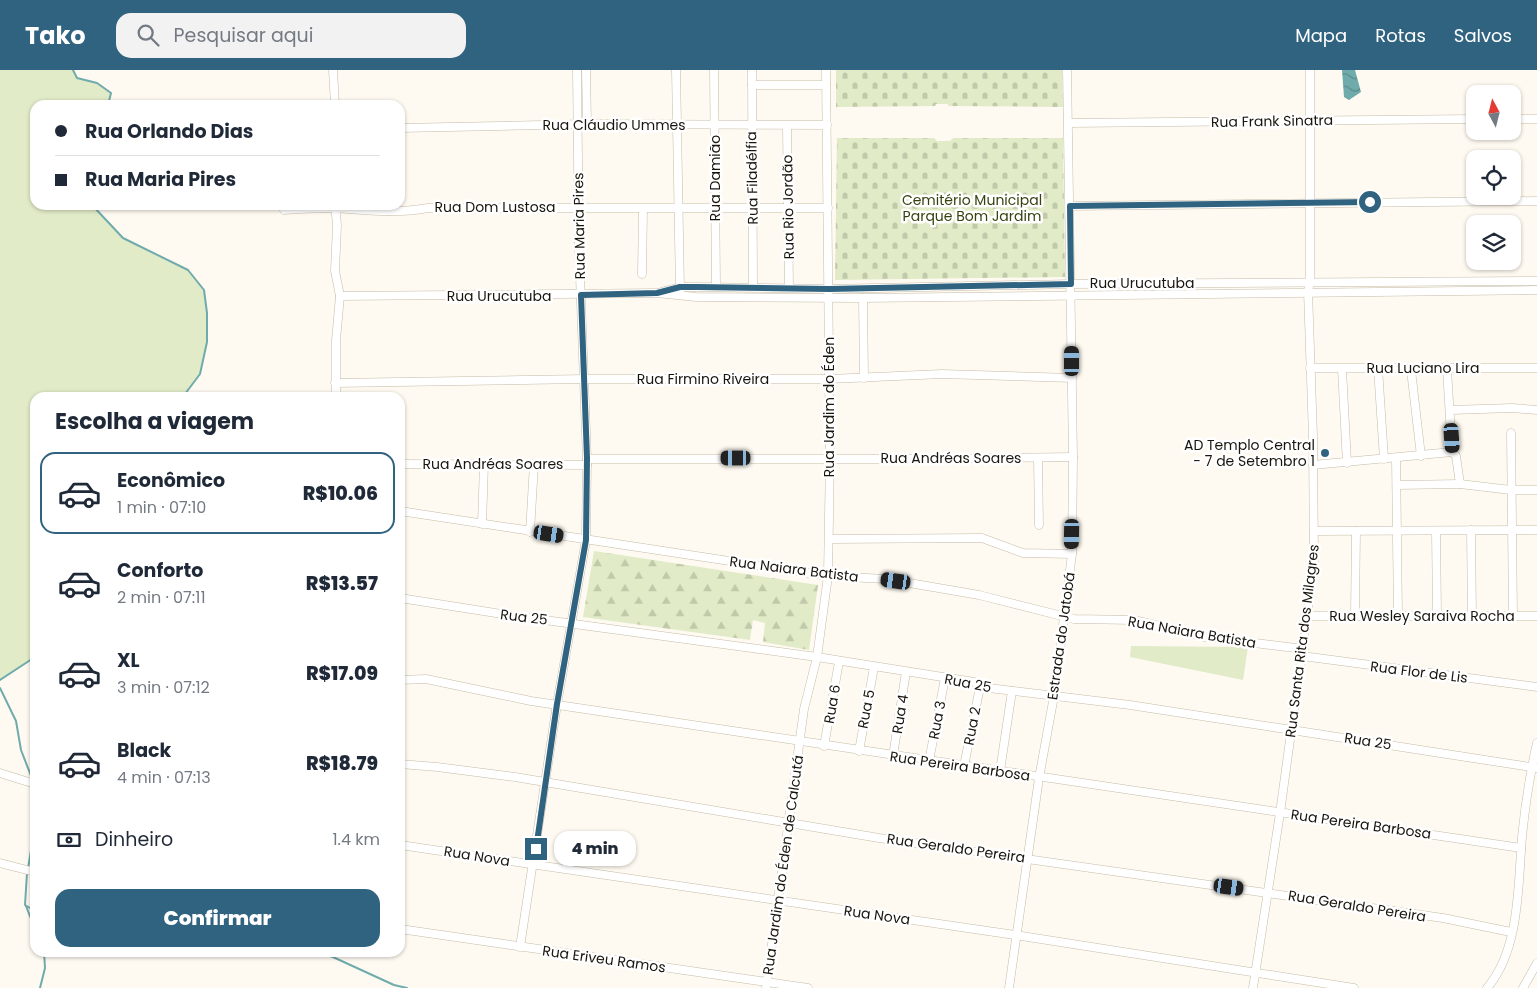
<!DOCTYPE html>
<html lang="pt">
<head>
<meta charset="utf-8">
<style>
	:root { --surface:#fff; --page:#f2f2f3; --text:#1f2937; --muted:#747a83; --line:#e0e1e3; --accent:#306380 }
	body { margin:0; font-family:Poppins,sans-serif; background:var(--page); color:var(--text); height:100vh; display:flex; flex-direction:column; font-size:19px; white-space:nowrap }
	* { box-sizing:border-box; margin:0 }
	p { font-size:16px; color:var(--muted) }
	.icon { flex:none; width:28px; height:28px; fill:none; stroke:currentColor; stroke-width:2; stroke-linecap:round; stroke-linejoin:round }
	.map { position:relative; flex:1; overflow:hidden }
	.details { position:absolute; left:30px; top:322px; width:375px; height:565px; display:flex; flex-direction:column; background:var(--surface); border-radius:15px; box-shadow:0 1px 4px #0004 }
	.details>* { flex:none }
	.top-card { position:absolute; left:30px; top:30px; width:375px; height:110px; border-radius:15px; box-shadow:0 1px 4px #0004; display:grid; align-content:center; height:110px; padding:0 25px; background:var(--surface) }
	.needle { width:32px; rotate:353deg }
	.controls { position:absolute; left:1466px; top:15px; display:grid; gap:10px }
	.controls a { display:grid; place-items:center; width:55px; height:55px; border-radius:10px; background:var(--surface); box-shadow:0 1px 4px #0004; font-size:25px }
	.end { position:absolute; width:22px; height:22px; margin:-11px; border:6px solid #306380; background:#fff; box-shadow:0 0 0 2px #fff }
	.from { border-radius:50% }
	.bubble { position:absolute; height:35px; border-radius:15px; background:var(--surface); box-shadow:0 1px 4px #0004; font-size:16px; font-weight:800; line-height:35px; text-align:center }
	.car { position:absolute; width:15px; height:30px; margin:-15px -8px; border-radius:6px; box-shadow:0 0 4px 1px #0007; background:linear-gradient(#222 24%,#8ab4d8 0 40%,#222 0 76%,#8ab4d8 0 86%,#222 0) }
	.top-card b { display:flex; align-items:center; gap:18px; height:48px; font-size:19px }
	.top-card b+b { border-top:1px solid var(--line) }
	.top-card i { width:12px; height:12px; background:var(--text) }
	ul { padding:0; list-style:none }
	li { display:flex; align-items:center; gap:15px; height:82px; margin:0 10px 8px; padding:0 15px; border:2px solid transparent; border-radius:15px }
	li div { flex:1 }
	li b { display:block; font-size:19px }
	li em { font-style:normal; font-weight:800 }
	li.current { border-color:var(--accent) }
	li>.icon { width:45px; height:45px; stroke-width:1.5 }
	h2 { padding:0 25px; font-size:22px; line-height:60px }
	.pay { display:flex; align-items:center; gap:12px; height:55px; padding:0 25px; font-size:19px }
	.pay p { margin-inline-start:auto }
	.cta { display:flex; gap:10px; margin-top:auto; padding:10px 25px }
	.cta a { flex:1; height:58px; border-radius:15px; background:var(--accent); color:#fff; font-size:20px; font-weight:800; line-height:58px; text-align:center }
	header { display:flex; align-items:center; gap:30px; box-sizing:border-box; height:70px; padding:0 25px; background:var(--accent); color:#fff }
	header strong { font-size:24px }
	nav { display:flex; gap:28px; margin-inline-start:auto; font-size:18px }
	.search { width:350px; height:45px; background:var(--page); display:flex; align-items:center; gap:12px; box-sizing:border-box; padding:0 18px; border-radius:15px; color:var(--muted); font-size:19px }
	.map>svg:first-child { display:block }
</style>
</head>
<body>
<header>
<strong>Tako</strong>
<div class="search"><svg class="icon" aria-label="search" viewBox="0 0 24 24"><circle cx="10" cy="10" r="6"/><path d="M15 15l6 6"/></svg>Pesquisar aqui</div>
<nav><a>Mapa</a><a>Rotas</a><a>Salvos</a></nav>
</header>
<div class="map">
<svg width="1537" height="918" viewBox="0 0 1537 918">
	<defs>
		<pattern id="forest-firs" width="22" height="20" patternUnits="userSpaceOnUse" patternTransform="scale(1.25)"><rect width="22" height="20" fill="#e1ebc7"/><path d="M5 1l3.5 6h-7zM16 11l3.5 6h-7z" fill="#c0c9aa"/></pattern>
		<pattern id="cemetery-stones" width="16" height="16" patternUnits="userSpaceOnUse" patternTransform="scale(1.25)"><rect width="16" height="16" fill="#e1ebc7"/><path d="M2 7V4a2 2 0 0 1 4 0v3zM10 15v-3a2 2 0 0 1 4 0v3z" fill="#c0c9aa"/></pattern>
		<pattern id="water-waves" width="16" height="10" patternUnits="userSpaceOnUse" patternTransform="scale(1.25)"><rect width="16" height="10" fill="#70abac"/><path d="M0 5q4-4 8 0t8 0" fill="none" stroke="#5b8a8a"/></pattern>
	</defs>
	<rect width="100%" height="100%" fill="#fefaf1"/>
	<!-- green -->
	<g fill="#e1ebc7">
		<path d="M0,0H73L77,8L97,13L111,23L108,35H35V135H92L123,168L188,200L204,220L207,243V272L200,304L182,327L35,328V587L0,610Z"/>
		<path d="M1131,576L1248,577L1243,610L1130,587Z"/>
	</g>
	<!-- forest -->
	<path fill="url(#forest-firs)" d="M594,481L818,515L809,580L763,572L765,553L753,550L750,570L583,547Z"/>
	<!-- cemetery -->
	<g fill="url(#cemetery-stones)">
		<path d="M836,0H1062L1063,37L949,36L947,34H936L935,36L836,37Z"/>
		<path d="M837,68H934L937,71H950L953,68H1063L1065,207L835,210Z"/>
	</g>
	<!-- water -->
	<path fill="url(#water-waves)" d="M1342,0H1355L1361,22L1349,30L1344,27Z"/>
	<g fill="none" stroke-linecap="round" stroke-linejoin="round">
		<!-- stream -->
		<g stroke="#70abac" stroke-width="2">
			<path d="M73,0L77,8L97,13L111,23L108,35"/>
			<path d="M92,135L123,168L188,200L204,220L207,243V272L200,304L182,328"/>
			<path d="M0,610L35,587"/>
			<path d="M0,618L16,651L21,680L33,711"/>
			<path d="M28,799L35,755"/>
			<path d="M27,803L25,835L35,841"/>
			<path d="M26,836L35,859"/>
			<path d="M322,882L394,915L407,918"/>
			<path d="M40,918L45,898L44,882"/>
		</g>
		<defs>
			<g id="minor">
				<path d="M333,0L335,35"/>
				<path d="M586,0L587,54"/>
				<path d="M676,0L680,220"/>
				<path d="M714,0L716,217"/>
				<path d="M752,0L753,217"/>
				<path d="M752,15H826"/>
				<path d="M1512,49H1537"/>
				<path d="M1069,53L1475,49"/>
				<path d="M787,56L789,218"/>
				<path d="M400,58L587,54L827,55"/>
				<path d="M335,135L337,155L335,201L340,226L336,270V328"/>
				<path d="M1070,136L1537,131"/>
				<path d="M284,140C300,139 318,138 334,138C366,140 396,144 428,138H828"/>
				<path d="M642,204L643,139"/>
				<path d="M661,222L680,217H697L829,219L1071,214L1537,211"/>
				<path d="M340,226L657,223L696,227L863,228L1537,220"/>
				<path d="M863,228L864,308"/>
				<path d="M1310,298H1537"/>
				<path d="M1378,298L1384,389"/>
				<path d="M1342,299L1347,393"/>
				<path d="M1447,299L1452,382L1456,386L1460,414"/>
				<path d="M1411,300L1421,386"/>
				<path d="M335,313L585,309H829L942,304L1072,308"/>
				<path d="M1450,340L1512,338L1537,340"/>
				<path d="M1511,363L1513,547"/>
				<path d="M1038,388L1039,455"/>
				<path d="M1396,388L1398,546"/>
				<path d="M587,389H934L1073,387"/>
				<path d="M400,394L587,395"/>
				<path d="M1313,395L1452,382"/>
				<path d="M1397,415L1460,414L1511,420H1537"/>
				<path d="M400,441L828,506L886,509L979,525L1074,549L1134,550L1205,567L1304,579"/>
				<path d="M482,454L484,394"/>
				<path d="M1471,460L1472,546"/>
				<path d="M1315,461L1537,460"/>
				<path d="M1436,461L1437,546"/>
				<path d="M530,462L534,394"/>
				<path d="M830,469L982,468L1023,483L1072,484"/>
				<path d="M400,528L515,546L817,587L974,612L980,617L1130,635L1537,698"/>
				<path d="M1308,546H1537"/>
				<path d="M1355,546L1356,461"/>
				<path d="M1302,586L1537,617"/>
				<path d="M400,610L426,609L531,631L1521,778"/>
				<path d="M824,676L839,592"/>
				<path d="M859,681L874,597"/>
				<path d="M893,686L906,602"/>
				<path d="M929,691L945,608"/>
				<path d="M400,694L437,697L515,707L879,768L1443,848L1511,862"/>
				<path d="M964,696L980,617"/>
				<path d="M1000,701L1012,621"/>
				<path d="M0,703L35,714"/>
				<path d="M400,775L1015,865L1354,918"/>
				<path d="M0,793L35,802"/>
				<path d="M400,859L808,918"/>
				<path d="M520,877L557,634L586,470L587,389L579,180L577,0"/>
				<path d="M766,918L804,639L817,587L828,506L830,388L826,0"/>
				<path d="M1009,918L1039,708L1054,626L1072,484L1073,387L1067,0"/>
				<path d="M1253,918L1280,743L1314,494L1313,367L1308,221L1310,212V0"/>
				<path d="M1487,918C1520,880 1518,815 1522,767C1525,736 1530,704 1537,673"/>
				<path d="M1523,918L1537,893"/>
			</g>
		</defs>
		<!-- minor casing -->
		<use href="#minor" stroke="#c6bba7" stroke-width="9"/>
		<!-- minor -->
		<use href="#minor" stroke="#fff" stroke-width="8"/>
	</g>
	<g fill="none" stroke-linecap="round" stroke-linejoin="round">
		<!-- route -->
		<path stroke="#306380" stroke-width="6" d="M536,779L557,634L586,470L587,388L581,225L657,223L680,217H697L829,219L1071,214L1070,136L1370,132"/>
	</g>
	<!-- markers -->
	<circle fill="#306380" stroke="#fff" stroke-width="2" cx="1325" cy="383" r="5"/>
	<g text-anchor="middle" stroke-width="5" stroke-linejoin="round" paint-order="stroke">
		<!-- street labels -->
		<g font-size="14" fill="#19150d" stroke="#fff">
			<text transform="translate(1272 51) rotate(-1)" y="5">Rua Frank Sinatra</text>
			<text x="614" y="60">Rua Cláudio Ummes</text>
			<text transform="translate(715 108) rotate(-90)" y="5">Rua Damião</text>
			<text transform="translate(752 108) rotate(-91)" y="5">Rua Filadélfia</text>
			<text x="495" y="142">Rua Dom Lustosa</text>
			<text transform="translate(788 137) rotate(-91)" y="5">Rua Rio Jordão</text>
			<text transform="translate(579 156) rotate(-91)" y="5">Rua Maria Pires</text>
			<text x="1142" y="218">Rua Urucutuba</text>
			<text x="499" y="231">Rua Urucutuba</text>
			<text x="1423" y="303">Rua Luciano Lira</text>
			<text x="703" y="314">Rua Firmino Riveira</text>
			<text transform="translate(829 337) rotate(-90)" y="5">Rua Jardim do Éden</text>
			<text x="951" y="393">Rua Andréas Soares</text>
			<text x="493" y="399">Rua Andréas Soares</text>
			<text transform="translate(794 499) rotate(7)" y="5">Rua Naiara Batista</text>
			<text x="1422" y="551">Rua Wesley Saraiva Rocha</text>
			<text transform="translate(524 547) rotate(7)" y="5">Rua 25</text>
			<text transform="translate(1192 562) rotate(10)" y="5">Rua Naiara Batista</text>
			<text transform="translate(1061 566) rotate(-82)" y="5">Estrada do Jatobá</text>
			<text transform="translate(1302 571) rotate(-83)" y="5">Rua Santa Rita dos Milagres</text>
			<text transform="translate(1419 602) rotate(7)" y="5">Rua Flor de Lis</text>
			<text transform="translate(968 613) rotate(11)" y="5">Rua 25</text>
			<text transform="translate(832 634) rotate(-80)" y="5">Rua 6</text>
			<text transform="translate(866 639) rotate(-79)" y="5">Rua 5</text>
			<text transform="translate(900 644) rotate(-81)" y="5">Rua 4</text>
			<text transform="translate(937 650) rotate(-79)" y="5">Rua 3</text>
			<text transform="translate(972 656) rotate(-79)" y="5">Rua 2</text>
			<text transform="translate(1368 671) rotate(9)" y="5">Rua 25</text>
			<text transform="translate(960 696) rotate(8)" y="5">Rua Pereira Barbosa</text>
			<text transform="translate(1361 754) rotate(8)" y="5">Rua Pereira Barbosa</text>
			<text transform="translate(956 778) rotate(8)" y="5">Rua Geraldo Pereira</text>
			<text transform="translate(477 786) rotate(9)" y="5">Rua Nova</text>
			<text transform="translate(783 795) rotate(-82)" y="5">Rua Jardim do Éden de Calcutá</text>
			<text transform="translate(1357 836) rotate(9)" y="5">Rua Geraldo Pereira</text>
			<text transform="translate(877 845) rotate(8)" y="5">Rua Nova</text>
			<text transform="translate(604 889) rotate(8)" y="5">Rua Eriveu Ramos</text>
		</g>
		<!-- park labels -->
		<g font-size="14" fill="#37410e" stroke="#fff">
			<text x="972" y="135">Cemitério Municipal<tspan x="972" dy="16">Parque Bom Jardim</tspan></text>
		</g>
		<!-- poi labels -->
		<g font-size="14" fill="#19150d" stroke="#fff" text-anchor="end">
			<text x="1315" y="380">AD Templo Central<tspan x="1315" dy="16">- 7 de Setembro 1</tspan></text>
		</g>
	</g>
</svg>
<div class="controls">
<a><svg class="needle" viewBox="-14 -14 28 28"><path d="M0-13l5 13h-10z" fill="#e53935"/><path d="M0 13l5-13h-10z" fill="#747a83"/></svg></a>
<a><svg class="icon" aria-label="locate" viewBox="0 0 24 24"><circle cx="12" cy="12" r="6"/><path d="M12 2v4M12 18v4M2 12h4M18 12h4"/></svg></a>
<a><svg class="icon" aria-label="layers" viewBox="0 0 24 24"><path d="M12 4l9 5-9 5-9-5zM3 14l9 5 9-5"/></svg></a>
</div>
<i class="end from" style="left:1370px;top:132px"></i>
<i class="end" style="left:536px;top:779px"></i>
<div class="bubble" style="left:554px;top:761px;width:82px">4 min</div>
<i class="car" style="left:1072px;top:291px;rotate:0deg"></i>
<i class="car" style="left:1452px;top:368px;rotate:176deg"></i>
<i class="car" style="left:736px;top:388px;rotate:270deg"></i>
<i class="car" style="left:549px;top:464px;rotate:99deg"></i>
<i class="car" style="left:1072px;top:464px;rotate:181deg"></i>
<i class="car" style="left:896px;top:511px;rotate:278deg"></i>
<i class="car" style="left:1229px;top:817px;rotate:98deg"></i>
<div class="top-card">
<b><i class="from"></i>Rua Orlando Dias</b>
<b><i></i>Rua Maria Pires</b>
</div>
<section class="details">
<h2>Escolha a viagem</h2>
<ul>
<li class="current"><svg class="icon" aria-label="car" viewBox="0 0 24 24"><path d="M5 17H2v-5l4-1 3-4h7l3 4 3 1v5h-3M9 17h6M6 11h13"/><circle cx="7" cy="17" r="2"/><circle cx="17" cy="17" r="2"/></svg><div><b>Econômico</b><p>1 min · 07:10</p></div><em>R$10.06</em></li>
<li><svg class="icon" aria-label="car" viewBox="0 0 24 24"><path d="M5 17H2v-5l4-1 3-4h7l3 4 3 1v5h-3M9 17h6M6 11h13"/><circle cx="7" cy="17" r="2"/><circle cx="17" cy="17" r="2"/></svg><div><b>Conforto</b><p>2 min · 07:11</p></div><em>R$13.57</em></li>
<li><svg class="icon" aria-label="car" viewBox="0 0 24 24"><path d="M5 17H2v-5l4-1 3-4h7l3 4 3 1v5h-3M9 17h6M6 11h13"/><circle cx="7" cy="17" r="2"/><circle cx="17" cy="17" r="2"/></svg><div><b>XL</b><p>3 min · 07:12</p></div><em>R$17.09</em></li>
<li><svg class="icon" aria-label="car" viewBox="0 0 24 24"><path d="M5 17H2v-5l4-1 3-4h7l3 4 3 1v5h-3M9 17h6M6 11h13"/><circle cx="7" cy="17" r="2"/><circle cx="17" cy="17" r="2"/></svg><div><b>Black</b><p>4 min · 07:13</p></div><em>R$18.79</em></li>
</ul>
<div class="pay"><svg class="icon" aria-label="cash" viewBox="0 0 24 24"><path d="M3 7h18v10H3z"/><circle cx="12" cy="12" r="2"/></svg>Dinheiro<p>1.4 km</p></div>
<div class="cta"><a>Confirmar</a></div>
</section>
</div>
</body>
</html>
